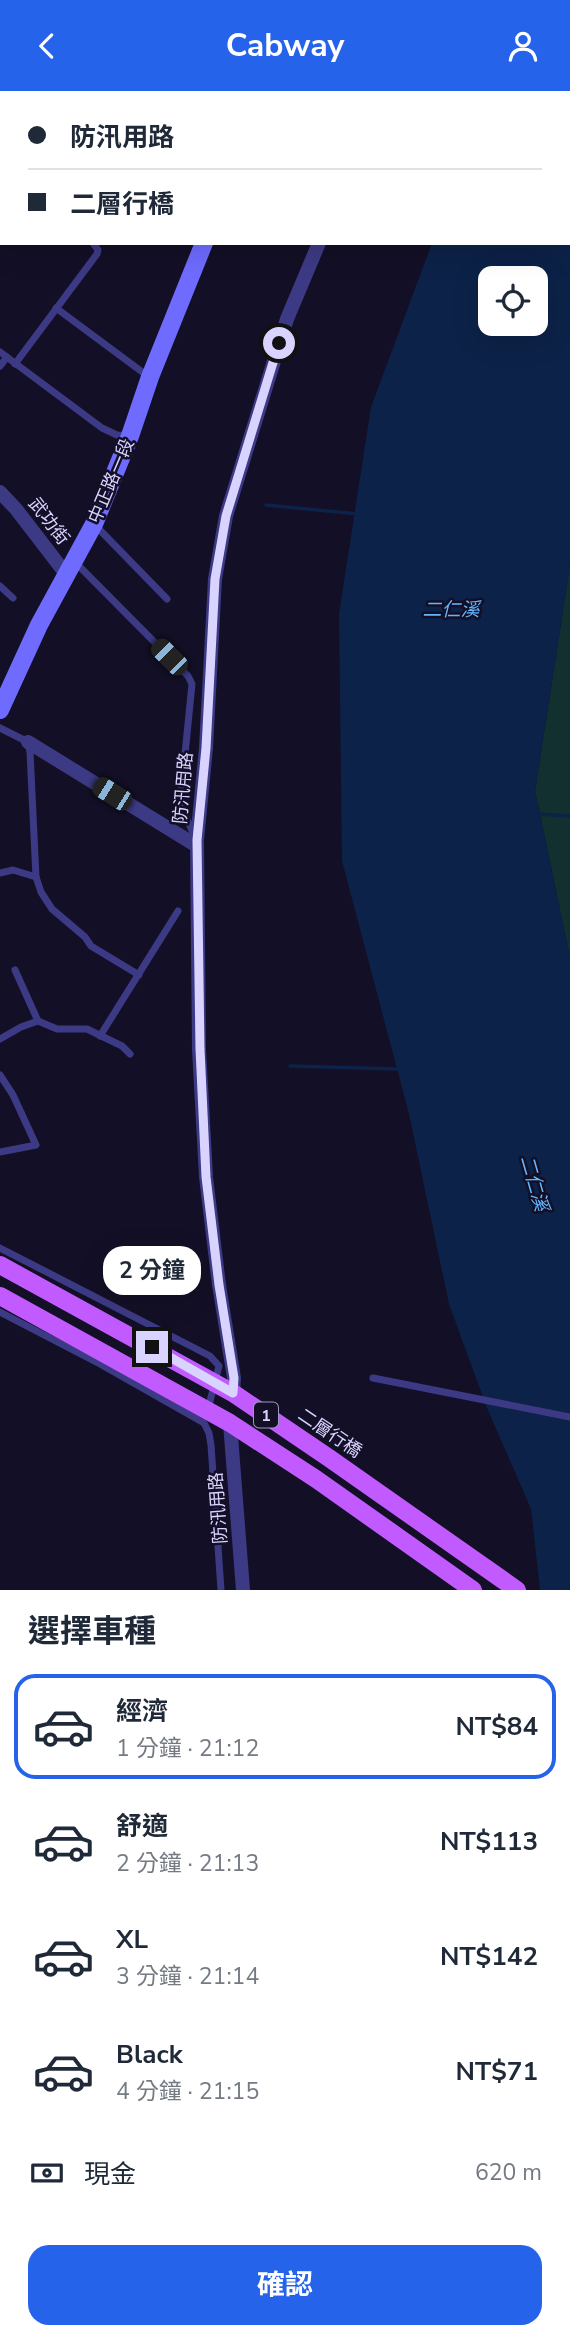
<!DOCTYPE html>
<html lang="zh-TW">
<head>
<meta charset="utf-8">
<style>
	:root { --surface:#fff; --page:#f2f2f3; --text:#1f2937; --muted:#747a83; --line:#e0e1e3; --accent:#2563eb }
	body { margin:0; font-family:"Nunito Sans","Noto Sans TC",sans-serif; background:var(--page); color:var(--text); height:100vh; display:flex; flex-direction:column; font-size:26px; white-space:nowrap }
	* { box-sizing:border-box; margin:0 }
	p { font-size:23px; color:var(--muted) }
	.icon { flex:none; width:38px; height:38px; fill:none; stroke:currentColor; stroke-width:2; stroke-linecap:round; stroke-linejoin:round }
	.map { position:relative; height:1499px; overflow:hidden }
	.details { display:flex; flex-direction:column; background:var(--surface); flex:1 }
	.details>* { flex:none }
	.top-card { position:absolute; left:0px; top:0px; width:570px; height:154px; box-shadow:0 7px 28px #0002; display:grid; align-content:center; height:154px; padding:0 28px; background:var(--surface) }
	.buttons { position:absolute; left:478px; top:175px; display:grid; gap:14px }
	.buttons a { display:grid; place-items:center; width:70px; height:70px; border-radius:14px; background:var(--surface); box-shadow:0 7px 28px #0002; font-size:35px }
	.end { position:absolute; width:32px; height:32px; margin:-16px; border:9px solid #d9d4ff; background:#111; box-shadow:0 0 0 4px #111 }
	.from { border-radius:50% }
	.bubble { position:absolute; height:49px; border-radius:21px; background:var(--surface); box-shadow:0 7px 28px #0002; font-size:23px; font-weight:700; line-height:49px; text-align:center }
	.car { position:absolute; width:21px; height:42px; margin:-21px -10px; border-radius:9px; box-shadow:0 0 5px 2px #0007; background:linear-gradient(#222 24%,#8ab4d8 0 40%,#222 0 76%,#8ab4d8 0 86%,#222 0) }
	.top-card b { display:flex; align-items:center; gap:24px; height:66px; font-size:26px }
	.top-card b+b { border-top:2px solid var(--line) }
	.top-card i { width:18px; height:18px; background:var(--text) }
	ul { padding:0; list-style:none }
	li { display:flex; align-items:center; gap:21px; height:105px; margin:0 14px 10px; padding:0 14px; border:4px solid transparent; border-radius:21px }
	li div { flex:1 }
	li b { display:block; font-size:26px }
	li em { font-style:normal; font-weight:700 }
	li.current { border-color:var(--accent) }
	li>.icon { width:63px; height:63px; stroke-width:1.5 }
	h2 { padding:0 28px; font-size:32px; line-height:84px }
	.pay { display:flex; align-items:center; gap:18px; height:77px; padding:0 28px; font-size:26px }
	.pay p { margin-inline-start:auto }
	.action { display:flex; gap:14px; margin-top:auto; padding:14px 28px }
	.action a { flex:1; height:80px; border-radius:21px; background:var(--accent); color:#fff; font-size:28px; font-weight:700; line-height:80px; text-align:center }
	header { display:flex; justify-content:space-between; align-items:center; height:91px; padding:0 28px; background:var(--accent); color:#fff; font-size:32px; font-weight:700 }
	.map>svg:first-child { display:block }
</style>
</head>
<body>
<header><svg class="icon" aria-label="back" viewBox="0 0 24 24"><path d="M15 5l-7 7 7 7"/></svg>Cabway<svg class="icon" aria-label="person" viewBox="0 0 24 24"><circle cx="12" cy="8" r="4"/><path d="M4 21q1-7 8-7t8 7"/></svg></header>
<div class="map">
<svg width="570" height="1499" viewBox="0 0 570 1499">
	<rect width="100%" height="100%" fill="#130f26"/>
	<!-- green -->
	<path fill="#12302f" d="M570,474V867L535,700Z"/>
	<!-- water -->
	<path fill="#0c2248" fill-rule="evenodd" d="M504,0H570V474L535,700L570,867V1499H540L531,1418L487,1317L449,1213L409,1023L342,770L339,523L371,316L432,152H569V2H503ZM490,187H536V233H490Z"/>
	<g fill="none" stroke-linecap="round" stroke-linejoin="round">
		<!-- stream -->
		<g stroke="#0c2248" stroke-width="3.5">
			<path d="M266,414L358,423"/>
			<path d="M537,723L570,725"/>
			<path d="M290,975L400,978"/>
		</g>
		<!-- lane -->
		<g stroke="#3d3a85" stroke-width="7">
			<path d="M151,0L153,2"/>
			<path d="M245,0L247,2"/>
			<path d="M56,217L149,286"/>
			<path d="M0,261L102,337L117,344L130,345"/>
			<path d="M15,273L97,163L98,159L93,152"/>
			<path d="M0,275L7,266"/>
			<path d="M94,433L167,508"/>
			<path d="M74,470L188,585L192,593L180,713L195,746"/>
			<path d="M0,495L13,507"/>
			<path d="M0,637L28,651L30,661L36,786L41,801L52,818L85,846L91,855L139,884"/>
			<path d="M0,782L13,779L36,786"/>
			<path d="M15,879L38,930"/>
			<path d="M100,945L178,820"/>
			<path d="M0,948L21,936L38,930L57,938H87L122,955L130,963"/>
			<path d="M0,984L13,1004L36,1054L0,1061"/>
			<path d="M0,1157L210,1265L219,1275L208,1318"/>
			<path d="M0,1221L100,1273L204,1332L209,1342L211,1354L221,1499"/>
			<path d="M373,1287L570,1326"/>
		</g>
		<!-- street -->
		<g stroke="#3d3a85" stroke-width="14">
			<path d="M384,2L385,0"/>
			<path d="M0,401L16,418L66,483"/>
			<path d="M28,651L197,755"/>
			<path d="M233,1302L234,1287L219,1194L206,1086L199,958L197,749L206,657L215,488L226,425L287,228L319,152"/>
			<path d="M230,1332L243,1499"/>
		</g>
		<!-- secondary -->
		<g stroke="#6f6bff" stroke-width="18">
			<path d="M264,2V0"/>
			<path d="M0,619L39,534L94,433L130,345L150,286L204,152"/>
		</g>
		<!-- primary-bridge -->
		<g stroke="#c25bff" stroke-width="18">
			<path d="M0,1174L233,1302L329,1367L517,1499"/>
			<path d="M0,1205L230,1332L316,1388L473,1499"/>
		</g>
	</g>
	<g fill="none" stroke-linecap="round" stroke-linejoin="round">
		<!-- route -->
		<path stroke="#d9d4ff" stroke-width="9" d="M152,1256L233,1302L234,1287L219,1194L206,1086L200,958L197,749L206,657L215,488L226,425L279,252"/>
	</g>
	<g text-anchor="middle" stroke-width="5" stroke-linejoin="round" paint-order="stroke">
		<!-- shield labels -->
		<rect fill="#130f26" stroke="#9e99be" stroke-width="2" x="254" y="1311.5" width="24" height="25" rx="5"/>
		<g font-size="16" font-weight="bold" fill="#d9d4ff">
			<text x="266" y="1330">1</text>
		</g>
		<!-- street labels -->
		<g font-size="18" fill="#d9d4ff" stroke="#130f26">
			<text transform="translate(111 390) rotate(-67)" y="6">中正路一段</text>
			<text transform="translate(49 430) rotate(52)" y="6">武功街</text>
			<text transform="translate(183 697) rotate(-85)" y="6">防汛用路</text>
			<text transform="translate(330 1342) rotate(34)" y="6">二層行橋</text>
			<text transform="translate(218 1417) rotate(-94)" y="6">防汛用路</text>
		</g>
		<!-- water labels -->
		<g font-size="19" font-style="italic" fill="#62b6ff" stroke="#130f26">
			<text x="451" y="525">二仁溪</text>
			<text transform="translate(535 1092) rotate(74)" y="7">二仁溪</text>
		</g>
	</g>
</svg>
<div class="buttons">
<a><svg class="icon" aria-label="locate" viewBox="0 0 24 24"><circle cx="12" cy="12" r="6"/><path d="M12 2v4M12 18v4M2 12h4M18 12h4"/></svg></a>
</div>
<i class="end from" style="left:279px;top:252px"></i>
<i class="end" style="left:152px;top:1256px"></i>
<div class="bubble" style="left:103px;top:1155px;width:98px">2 分鐘</div>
<i class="car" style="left:169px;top:566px;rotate:315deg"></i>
<i class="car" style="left:112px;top:703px;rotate:302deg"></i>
<div class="top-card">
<b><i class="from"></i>防汛用路</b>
<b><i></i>二層行橋</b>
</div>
</div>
<section class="details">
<h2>選擇車種</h2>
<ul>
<li class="current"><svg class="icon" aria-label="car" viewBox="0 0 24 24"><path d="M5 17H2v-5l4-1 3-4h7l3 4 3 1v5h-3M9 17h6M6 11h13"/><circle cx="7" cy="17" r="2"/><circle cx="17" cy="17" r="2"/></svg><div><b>經濟</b><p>1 分鐘 · 21:12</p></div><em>NT$84</em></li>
<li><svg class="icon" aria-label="car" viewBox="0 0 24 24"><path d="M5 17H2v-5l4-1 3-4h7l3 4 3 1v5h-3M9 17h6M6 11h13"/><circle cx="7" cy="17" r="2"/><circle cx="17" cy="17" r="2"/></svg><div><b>舒適</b><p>2 分鐘 · 21:13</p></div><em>NT$113</em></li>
<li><svg class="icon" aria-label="car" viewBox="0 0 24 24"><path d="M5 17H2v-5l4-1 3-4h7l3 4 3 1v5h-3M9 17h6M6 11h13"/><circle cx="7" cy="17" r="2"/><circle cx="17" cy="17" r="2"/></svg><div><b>XL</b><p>3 分鐘 · 21:14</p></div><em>NT$142</em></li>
<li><svg class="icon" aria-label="car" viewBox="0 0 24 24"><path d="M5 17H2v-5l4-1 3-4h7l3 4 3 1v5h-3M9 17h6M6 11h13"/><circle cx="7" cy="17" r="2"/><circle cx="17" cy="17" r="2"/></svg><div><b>Black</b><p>4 分鐘 · 21:15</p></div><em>NT$71</em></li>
</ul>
<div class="pay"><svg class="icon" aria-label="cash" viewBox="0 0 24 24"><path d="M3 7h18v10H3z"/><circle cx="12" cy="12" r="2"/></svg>現金<p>620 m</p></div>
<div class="action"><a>確認</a></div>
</section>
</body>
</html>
